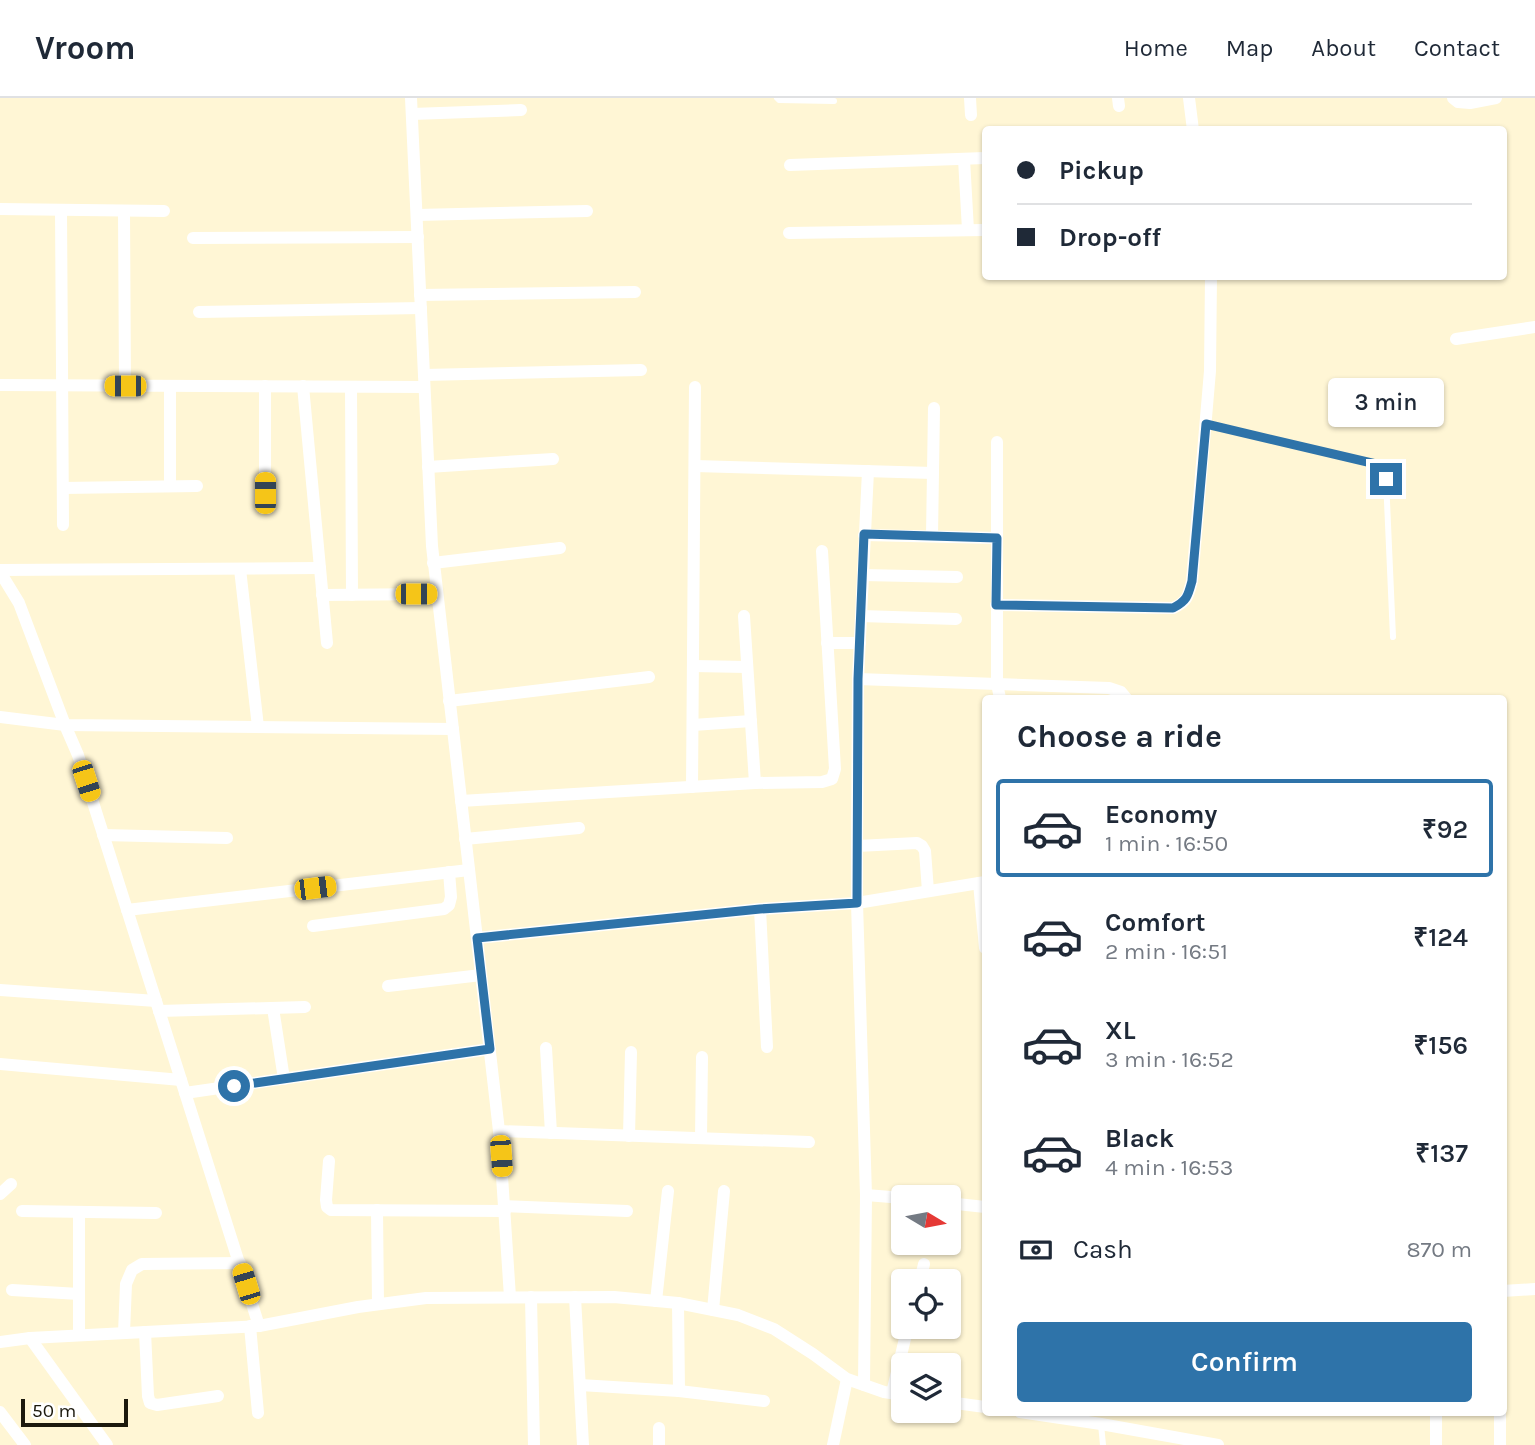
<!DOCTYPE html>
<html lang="en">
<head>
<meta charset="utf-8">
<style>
	:root { --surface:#fff; --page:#f2f2f3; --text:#1f2937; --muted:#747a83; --line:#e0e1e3; --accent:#2e73a9 }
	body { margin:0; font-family:Karla,sans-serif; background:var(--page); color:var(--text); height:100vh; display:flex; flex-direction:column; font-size:26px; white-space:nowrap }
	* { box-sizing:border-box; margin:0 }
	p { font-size:23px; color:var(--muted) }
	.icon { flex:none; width:38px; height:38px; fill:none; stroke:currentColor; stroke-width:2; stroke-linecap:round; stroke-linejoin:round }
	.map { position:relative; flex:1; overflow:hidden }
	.panel { position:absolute; left:982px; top:597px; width:525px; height:721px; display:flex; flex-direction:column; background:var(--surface); border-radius:7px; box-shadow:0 2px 5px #0004 }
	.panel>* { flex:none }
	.banner { position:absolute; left:982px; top:28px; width:525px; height:154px; border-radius:7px; box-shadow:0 2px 5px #0004; display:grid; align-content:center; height:154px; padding:0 35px; background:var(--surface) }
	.needle { width:46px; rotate:100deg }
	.tools { position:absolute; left:891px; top:1087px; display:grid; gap:14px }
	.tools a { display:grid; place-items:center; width:70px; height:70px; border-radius:7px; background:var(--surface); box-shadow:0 2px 5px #0004; font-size:35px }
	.scale { position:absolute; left:21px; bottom:18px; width:107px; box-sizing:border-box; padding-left:7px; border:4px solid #1c190d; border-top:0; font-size:19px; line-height:24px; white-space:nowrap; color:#1c190d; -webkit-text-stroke:5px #fff; paint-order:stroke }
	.end { position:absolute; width:32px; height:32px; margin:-16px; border:9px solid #2e73a9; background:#fff; box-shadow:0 0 0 4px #fff }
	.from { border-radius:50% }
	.bubble { position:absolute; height:49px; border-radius:7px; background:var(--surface); box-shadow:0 2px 5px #0004; font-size:23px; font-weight:600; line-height:49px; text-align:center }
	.car { position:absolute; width:21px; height:42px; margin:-21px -10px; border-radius:9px; box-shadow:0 0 5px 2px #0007; background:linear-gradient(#f5c518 24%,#345 0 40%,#f5c518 0 76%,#345 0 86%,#f5c518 0) }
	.banner b { display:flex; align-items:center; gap:24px; height:66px; font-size:26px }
	.banner b+b { border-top:2px solid var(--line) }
	.banner i { width:18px; height:18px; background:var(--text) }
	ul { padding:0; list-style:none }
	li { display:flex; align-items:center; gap:21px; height:98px; margin:0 14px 10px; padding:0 21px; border:4px solid transparent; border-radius:7px }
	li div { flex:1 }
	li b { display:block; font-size:26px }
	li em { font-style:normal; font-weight:600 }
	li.current { border-color:var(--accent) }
	li>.icon { width:63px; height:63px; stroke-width:1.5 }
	h2 { padding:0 35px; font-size:32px; line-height:84px }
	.pay { display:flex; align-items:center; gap:18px; height:77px; padding:0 35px; font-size:26px }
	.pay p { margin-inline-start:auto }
	.action { display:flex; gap:14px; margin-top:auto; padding:14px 35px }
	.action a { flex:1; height:80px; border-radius:7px; background:var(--accent); color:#fff; font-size:28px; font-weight:600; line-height:80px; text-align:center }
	header { display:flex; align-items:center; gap:42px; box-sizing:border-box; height:98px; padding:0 35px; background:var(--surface); border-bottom:2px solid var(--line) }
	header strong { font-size:33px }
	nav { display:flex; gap:38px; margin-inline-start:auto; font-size:24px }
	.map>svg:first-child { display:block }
</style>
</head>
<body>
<header>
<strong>Vroom</strong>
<nav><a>Home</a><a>Map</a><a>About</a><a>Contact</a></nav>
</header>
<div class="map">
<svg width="1535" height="1347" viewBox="0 0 1535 1347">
	<rect width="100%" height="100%" fill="#fff6d5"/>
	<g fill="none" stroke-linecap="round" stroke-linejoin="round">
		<!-- service -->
		<g stroke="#fff" stroke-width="6">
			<path d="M777,0L779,2L834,3"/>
			<path d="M1206,326L1376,366L1383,371L1386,381L1393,539"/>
			<path d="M1101,1326L1103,1347"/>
		</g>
		<!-- minor -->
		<g stroke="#fff" stroke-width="12">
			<path d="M411,0L432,448L499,1033L510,1199"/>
			<path d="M970,0L971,17"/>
			<path d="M1118,0L1119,8"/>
			<path d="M1189,0L1193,32"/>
			<path d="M1453,0L1458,4L1470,5L1496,0"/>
			<path d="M412,16L521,12"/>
			<path d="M964,61L968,132"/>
			<path d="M790,67L985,60"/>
			<path d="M0,111L164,113"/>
			<path d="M61,112L63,427"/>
			<path d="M124,113L125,287"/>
			<path d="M417,117L587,113"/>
			<path d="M789,135L985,132"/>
			<path d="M193,140L418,139"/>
			<path d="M420,197L635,194"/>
			<path d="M199,214L421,210"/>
			<path d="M1456,241L1535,229"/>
			<path d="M424,277L641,272"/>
			<path d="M0,287L424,289"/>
			<path d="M303,288L327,545"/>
			<path d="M351,289L352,497"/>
			<path d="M997,344V586L1000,600"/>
			<path d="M695,368L933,375"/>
			<path d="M428,369L553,361"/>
			<path d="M170,388V288"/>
			<path d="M63,390L197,388"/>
			<path d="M265,395V288"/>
			<path d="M864,437L997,440"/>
			<path d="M932,438L934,310"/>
			<path d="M433,465L560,450"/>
			<path d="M240,471L258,629"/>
			<path d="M0,472L320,470"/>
			<path d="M0,474L19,505L65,627L78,657L259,1228"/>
			<path d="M863,477L957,479"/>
			<path d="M322,497L437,496"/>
			<path d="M996,507L1173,510C1188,503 1188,498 1192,483L1210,273L1211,178"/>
			<path d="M744,518L755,685"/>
			<path d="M861,518L956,521"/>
			<path d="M827,545H860"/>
			<path d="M693,568L747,569"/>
			<path d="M858,581L1109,590L1121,594L1126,600"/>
			<path d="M449,603L649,579"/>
			<path d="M0,619L65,627L453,631"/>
			<path d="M693,627L751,623"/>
			<path d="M692,689L695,289"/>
			<path d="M461,703L755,685L822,684L832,681L835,671L822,453"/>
			<path d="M103,737L227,740"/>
			<path d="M465,741L579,730"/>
			<path d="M857,748L917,745L922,748L925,753L928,793"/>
			<path d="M979,785L985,850"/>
			<path d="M760,811L767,949"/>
			<path d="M127,812L469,772"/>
			<path d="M313,828L444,811L449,807L451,799L449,774"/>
			<path d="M477,840L760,811L857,805L985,784"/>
			<path d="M388,888L481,877"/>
			<path d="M0,892L156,903"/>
			<path d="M273,910L284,981"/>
			<path d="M159,913L305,909"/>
			<path d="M546,950L551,1035"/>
			<path d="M0,966L181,982"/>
			<path d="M185,995L490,951"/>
			<path d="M499,1033L809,1044"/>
			<path d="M629,1038L631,954"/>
			<path d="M701,1040L702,959"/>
			<path d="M329,1063L326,1102L327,1109L331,1112L505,1113"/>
			<path d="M0,1096L11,1086"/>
			<path d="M866,1097L903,1100"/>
			<path d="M948,1105L985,1109"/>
			<path d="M504,1108L627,1113"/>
			<path d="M377,1112L378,1206"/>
			<path d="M22,1113L156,1115"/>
			<path d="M920,1183L924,1166"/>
			<path d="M12,1192L79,1196"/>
			<path d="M1503,1193L1535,1191"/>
			<path d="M531,1199L534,1347"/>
			<path d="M575,1199L583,1347"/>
			<path d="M656,1203L668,1093"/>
			<path d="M678,1205L679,1293"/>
			<path d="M713,1212L724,1093"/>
			<path d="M250,1228L258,1315"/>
			<path d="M145,1234L148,1298L150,1305L157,1307L218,1298"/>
			<path d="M124,1235L126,1186L132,1172L142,1166L240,1165"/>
			<path d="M79,1237V1114"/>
			<path d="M30,1240L107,1347"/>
			<path d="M0,1244L30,1240L259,1228L358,1209L426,1200L614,1199L678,1205L738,1217L774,1231L813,1256L847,1281L884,1294L903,1297"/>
			<path d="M580,1287L679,1293L764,1303"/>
			<path d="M864,1287L866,1097L857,805V748L858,581L868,373"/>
			<path d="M892,1295L908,1228"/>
			<path d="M948,1304L985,1309"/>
			<path d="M0,1314L25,1347"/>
			<path d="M1020,1314L1101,1326L1218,1347"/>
			<path d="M1500,1314V1347"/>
			<path d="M659,1347V1330"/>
			<path d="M833,1347L847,1281"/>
			<path d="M1436,1347V1314"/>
		</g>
	</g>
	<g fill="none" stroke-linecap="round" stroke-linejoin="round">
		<!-- route -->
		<path stroke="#2e73a9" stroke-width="9" d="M234,988L490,951L477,840L760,811L857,805L858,581L864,436L997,440L996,507L1173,510C1187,503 1188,498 1192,483L1206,326L1376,366L1383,371L1386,381"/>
	</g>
</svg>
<div class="tools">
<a><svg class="needle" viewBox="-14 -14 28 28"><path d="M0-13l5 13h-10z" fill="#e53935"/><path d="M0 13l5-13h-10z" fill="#747a83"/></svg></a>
<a><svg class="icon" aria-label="locate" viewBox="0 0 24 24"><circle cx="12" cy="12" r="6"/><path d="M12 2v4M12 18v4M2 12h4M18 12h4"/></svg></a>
<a><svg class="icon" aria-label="layers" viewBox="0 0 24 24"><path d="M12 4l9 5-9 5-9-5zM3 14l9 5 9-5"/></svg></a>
</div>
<div class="scale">50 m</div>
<i class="end from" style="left:234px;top:988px"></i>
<i class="end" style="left:1386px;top:381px"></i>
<div class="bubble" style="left:1328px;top:280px;width:116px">3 min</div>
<i class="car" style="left:125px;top:288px;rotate:270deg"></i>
<i class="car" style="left:265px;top:395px;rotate:0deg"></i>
<i class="car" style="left:416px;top:496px;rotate:90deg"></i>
<i class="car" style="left:86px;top:683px;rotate:162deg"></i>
<i class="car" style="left:315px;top:790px;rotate:83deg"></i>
<i class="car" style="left:501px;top:1058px;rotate:176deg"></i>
<i class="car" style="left:246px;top:1186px;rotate:343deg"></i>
<div class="banner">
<b><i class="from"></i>Pickup</b>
<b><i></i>Drop-off</b>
</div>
<section class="panel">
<h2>Choose a ride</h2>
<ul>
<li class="current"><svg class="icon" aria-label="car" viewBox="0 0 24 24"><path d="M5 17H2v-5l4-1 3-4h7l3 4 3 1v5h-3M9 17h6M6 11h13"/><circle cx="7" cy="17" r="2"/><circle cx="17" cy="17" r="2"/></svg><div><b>Economy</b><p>1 min · 16:50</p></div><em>₹92</em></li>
<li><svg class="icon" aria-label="car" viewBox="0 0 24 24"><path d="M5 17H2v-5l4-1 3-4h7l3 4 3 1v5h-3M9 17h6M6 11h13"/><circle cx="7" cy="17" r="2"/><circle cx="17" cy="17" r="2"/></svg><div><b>Comfort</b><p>2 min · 16:51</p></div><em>₹124</em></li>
<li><svg class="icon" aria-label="car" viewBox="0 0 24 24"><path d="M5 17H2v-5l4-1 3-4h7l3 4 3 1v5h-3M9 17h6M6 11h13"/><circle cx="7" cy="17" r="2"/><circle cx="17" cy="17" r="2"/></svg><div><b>XL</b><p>3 min · 16:52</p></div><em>₹156</em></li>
<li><svg class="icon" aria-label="car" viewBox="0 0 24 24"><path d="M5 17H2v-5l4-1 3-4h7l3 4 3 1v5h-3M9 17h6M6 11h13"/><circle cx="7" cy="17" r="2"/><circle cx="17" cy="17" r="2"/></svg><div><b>Black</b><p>4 min · 16:53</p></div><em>₹137</em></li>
</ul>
<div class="pay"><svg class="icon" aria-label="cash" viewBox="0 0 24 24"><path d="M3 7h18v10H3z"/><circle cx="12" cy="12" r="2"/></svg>Cash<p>870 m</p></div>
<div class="action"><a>Confirm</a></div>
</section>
</div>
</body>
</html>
